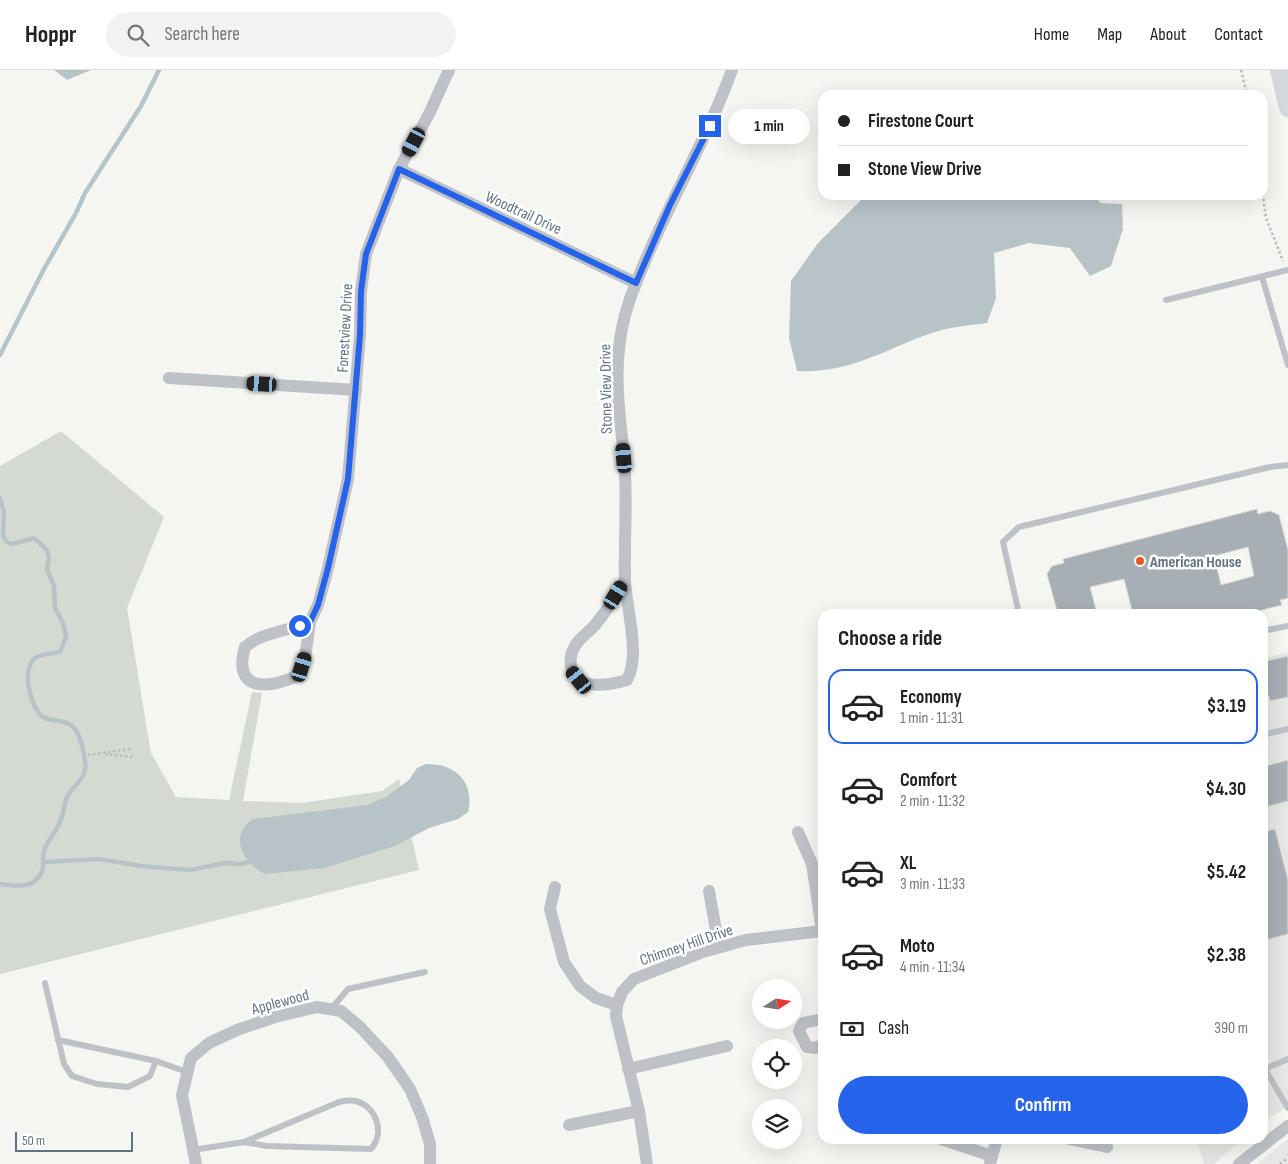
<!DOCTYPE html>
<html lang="en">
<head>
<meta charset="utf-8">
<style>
	:root { --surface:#fff; --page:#f2f2f2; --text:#222; --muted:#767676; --line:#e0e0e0; --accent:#2563eb }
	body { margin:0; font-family:"Sofia Sans Condensed",sans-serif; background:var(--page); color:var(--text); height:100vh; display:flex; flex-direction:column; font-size:19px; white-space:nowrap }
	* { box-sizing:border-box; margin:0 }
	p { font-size:16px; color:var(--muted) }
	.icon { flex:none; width:28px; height:28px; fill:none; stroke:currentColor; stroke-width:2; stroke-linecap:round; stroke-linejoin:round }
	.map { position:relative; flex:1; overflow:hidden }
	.side { position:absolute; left:818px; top:539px; width:450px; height:535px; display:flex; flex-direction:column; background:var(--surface); border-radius:15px; box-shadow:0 5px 20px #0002 }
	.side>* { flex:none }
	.top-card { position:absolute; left:818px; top:20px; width:450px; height:110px; border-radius:15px; box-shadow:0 5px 20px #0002; display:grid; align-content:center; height:110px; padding:0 20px; background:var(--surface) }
	.needle { width:32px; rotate:78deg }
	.tools { position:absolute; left:752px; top:909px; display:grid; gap:10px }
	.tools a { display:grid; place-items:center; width:50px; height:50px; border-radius:50%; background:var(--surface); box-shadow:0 5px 20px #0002; font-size:25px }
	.scale { position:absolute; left:15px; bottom:12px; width:118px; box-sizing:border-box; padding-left:5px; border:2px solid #647383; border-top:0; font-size:14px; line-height:18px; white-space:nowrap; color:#647383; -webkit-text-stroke:4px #fff; paint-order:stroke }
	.end { position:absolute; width:22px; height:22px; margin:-11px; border:6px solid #2563eb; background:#fff; box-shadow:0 0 0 2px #fff }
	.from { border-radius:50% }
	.bubble { position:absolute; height:35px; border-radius:18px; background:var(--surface); box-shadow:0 5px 20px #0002; font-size:16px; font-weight:700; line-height:35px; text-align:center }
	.car { position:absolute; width:15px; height:30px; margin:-15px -8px; border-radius:6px; box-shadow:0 0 4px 1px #0007; background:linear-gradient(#222 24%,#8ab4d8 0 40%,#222 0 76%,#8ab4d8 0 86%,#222 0) }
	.top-card b { display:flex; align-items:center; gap:18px; height:48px; font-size:19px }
	.top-card b+b { border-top:1px solid var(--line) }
	.top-card i { width:12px; height:12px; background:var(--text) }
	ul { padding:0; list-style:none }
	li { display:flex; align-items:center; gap:15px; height:75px; margin:0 10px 8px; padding:0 10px; border:2px solid transparent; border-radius:15px }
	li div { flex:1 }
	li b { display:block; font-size:19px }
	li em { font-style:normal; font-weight:700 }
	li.current { border-color:var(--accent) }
	li>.icon { width:45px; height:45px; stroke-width:1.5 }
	h2 { padding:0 20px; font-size:22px; line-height:60px }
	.pay { display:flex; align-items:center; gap:12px; height:55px; padding:0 20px; font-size:19px }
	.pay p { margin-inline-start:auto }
	.action { display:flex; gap:10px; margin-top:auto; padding:10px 20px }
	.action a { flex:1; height:58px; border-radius:30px; background:var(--accent); color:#fff; font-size:20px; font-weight:700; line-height:58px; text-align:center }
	header { display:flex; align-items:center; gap:30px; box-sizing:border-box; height:70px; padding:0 25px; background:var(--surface); border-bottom:1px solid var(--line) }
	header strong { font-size:24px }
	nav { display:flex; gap:28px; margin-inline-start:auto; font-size:18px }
	.search { width:350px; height:45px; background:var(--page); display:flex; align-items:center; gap:12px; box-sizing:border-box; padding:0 18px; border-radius:28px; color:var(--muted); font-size:19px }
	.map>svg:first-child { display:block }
</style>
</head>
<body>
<header>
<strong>Hoppr</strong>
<div class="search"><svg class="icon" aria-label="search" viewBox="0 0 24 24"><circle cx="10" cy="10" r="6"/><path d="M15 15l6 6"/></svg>Search here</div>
<nav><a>Home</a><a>Map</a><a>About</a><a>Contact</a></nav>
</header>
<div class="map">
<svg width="1288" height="1094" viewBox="0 0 1288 1094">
	<rect width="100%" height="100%" fill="#f5f5f1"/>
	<!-- built -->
	<g fill="#e6e7e5">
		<path d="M1288,582V1036L1263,1053V589Z"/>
		<path d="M1197,1069H1243L1214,1094H1204Z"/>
		<path d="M1288,1069V1094H1257Z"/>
	</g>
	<!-- green -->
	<path fill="#d4dad1" d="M61,361L164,447L127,538L151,683L176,727L229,730L252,622L262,623L243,731L302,733L382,721L399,709L419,800L0,904V396Z"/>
	<!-- water -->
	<g fill="#b8c3c8">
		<path d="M54,0H91L67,10Z"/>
		<path d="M866,125H1096L1100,133L1122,134L1123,159L1111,196L1090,206L1070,178L1029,173L994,183L996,228L987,253C971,255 953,257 938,261C887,277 853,304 797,301L789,268L791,211L818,173Z"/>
		<path d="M426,694C456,693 475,713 468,742L458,749L429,758L395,776L324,798L265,804C243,793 228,766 253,749L367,735L386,727L409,710L417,698Z"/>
	</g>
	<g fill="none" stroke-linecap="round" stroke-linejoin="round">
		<!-- stream -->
		<g stroke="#b8c3c8" stroke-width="4.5">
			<path d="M0,285L44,199L76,143L85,123L141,36L159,0"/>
			<path d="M0,428L4,442L3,466L7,472L12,474L34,468L47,480L49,488L47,499L54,516L55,538L63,553L66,567L60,582C53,583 41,584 35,588C21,599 30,637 43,647C52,652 64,649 72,656C81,663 83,680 85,691C88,710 72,715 67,727C64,735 64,743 60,752C56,761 49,769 45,778C40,790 48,799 36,810C26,819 12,815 0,814"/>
			<path d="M45,792L99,789L141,796L190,800L225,793L240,794L254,791"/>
		</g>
	</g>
	<!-- building -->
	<g fill="#a7afb5" stroke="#d6d7d4" fill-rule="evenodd">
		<path d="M1257,439L1258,444L1270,441L1279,445L1288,480V528L1280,530L1282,535L1246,544H1133L1124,509L1090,517L1097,544H1058L1047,504L1052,496L1064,493L1063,489ZM1248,477L1254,506L1221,515L1214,486Z"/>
		<path d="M1288,586V627L1270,631L1269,626L1262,628V592Z"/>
		<path d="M1288,690V731L1262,738V697Z"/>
		<path d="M1275,759L1288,810V864L1262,871V762Z"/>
	</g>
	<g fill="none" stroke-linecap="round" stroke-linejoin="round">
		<!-- path -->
		<g stroke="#babcbf" stroke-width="2.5" stroke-dasharray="2.5 2.5" stroke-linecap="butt">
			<path d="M1241,0L1247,25"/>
			<path d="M1262,119L1266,148L1283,191"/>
			<path d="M105,684L135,687"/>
			<path d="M88,685L130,679"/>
			<path d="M1280,1094L1288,1088"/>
		</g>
		<!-- lane -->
		<g stroke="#bec1c6" stroke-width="6">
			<path d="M1262,207L1288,295"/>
			<path d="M1166,230L1288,200"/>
			<path d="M1019,544L1003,472L1019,457L1270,397L1288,395"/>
			<path d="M1262,561L1288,556"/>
			<path d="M1262,665L1288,659"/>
			<path d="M45,913L64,994L72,1006L97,1014L128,1017L150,1006L156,991L187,1002"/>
			<path d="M331,939L348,919L425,902"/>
			<path d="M58,970L156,991"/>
			<path d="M1262,994L1288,1038"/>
			<path d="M1265,999L1288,989"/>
			<path d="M193,1080L244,1072L339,1032C344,1031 351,1030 356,1031C377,1037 385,1063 371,1079L267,1076L244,1072"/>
		</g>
		<!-- street -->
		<g stroke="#bec1c6" stroke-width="12">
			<path d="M399,99L636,213"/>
			<path d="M169,308L356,320"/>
			<path d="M625,510C616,526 607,541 595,555C588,563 578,569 574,578C570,584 570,589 571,596C575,622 610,615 627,610C641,584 626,539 625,509C624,474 627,439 625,404C623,363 614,320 619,279C622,243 635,215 649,182C676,121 709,63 732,0"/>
			<path d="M310,552C289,561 262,562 245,577C232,622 268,619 297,606L305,588L310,552L318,535L328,498L348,409L360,265L361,221L366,184L399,99L429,44L449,0"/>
			<path d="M798,762L812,794L822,860"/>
			<path d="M555,817L550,839L564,892L580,916L596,928L617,935"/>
			<path d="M709,821L719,877"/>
			<path d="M822,949L803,953L799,961L807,977L815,978L822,975"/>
			<path d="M628,999L727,976"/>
			<path d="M569,1055L639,1041"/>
			<path d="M941,1069L992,1086"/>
			<path d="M1069,1069L1107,1077"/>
			<path d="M990,1093L997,1069"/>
			<path d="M196,1094L182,1025L191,988L209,973L237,960L275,947L317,937L341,941L360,957L388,987L410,1019L422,1047L430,1074V1094"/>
			<path d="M647,1094L639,1041L616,946L617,935L622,922L634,909L703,882L746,870L822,861"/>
			<path d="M1239,1094L1288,1056"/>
		</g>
		<!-- secondary -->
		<path stroke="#d4d8dc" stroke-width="18" d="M1279,0L1288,38"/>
	</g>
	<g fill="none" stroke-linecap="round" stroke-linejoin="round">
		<!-- route -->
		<path stroke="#2563eb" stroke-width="6" d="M300,556L310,552L318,535L328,498L348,409L360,265L361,221L366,184L399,99L636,213L670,135L710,56"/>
	</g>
	<!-- markers -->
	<circle fill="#e65a21" stroke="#fff" stroke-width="2" cx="1140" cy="491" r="5"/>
	<g text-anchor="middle" stroke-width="5" stroke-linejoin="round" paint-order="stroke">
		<!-- street labels -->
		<g font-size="16" fill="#647383" stroke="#fff">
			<text transform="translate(524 142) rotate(25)" y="6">Woodtrail Drive</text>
			<text transform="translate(344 258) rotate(-87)" y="6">Forestview Drive</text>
			<text transform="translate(605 319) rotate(-91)" y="6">Stone View Drive</text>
			<text transform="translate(686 874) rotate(-19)" y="6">Chimney Hill Drive</text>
			<text transform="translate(280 931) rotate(-15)" y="6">Applewood</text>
		</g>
		<!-- poi labels -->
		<g font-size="16" font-weight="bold" fill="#647383" stroke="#fff" text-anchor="start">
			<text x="1150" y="497">American House</text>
		</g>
	</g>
</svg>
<div class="tools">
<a><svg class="needle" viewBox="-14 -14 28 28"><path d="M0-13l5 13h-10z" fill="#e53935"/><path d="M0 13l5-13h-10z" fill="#767676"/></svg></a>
<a><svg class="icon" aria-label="locate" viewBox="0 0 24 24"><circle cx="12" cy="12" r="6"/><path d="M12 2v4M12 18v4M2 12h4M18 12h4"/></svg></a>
<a><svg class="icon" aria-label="layers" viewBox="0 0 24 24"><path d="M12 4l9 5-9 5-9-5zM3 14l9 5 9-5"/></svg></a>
</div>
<div class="scale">50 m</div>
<i class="end from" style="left:300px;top:556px"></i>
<i class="end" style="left:710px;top:56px"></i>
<div class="bubble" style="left:728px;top:39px;width:82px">1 min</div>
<i class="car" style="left:414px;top:72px;rotate:208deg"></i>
<i class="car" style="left:262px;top:314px;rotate:273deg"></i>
<i class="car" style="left:624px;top:388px;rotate:355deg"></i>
<i class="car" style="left:616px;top:525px;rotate:31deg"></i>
<i class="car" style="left:302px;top:597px;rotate:17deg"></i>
<i class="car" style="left:579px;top:610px;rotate:321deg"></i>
<div class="top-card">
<b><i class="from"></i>Firestone Court</b>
<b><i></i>Stone View Drive</b>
</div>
<section class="side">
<h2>Choose a ride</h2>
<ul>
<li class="current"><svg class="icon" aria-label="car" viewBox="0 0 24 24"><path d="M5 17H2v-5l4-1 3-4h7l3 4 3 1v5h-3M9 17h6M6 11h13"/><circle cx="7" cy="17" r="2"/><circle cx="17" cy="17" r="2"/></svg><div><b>Economy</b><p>1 min · 11:31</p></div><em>$3.19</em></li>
<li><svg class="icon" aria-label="car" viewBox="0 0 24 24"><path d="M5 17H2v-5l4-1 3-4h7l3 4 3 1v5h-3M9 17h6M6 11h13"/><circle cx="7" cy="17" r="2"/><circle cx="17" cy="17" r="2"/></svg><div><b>Comfort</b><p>2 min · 11:32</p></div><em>$4.30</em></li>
<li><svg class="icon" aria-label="car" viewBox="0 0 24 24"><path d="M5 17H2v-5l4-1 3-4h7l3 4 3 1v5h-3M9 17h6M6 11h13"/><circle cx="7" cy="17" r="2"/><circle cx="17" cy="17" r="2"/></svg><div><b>XL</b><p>3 min · 11:33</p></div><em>$5.42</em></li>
<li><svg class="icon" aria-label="car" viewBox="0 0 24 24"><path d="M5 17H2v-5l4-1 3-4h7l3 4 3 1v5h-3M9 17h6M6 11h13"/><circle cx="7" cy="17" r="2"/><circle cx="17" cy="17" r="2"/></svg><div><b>Moto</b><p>4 min · 11:34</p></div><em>$2.38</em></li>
</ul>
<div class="pay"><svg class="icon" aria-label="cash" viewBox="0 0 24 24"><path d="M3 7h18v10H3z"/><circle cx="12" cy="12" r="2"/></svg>Cash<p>390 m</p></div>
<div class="action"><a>Confirm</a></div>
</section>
</div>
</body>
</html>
